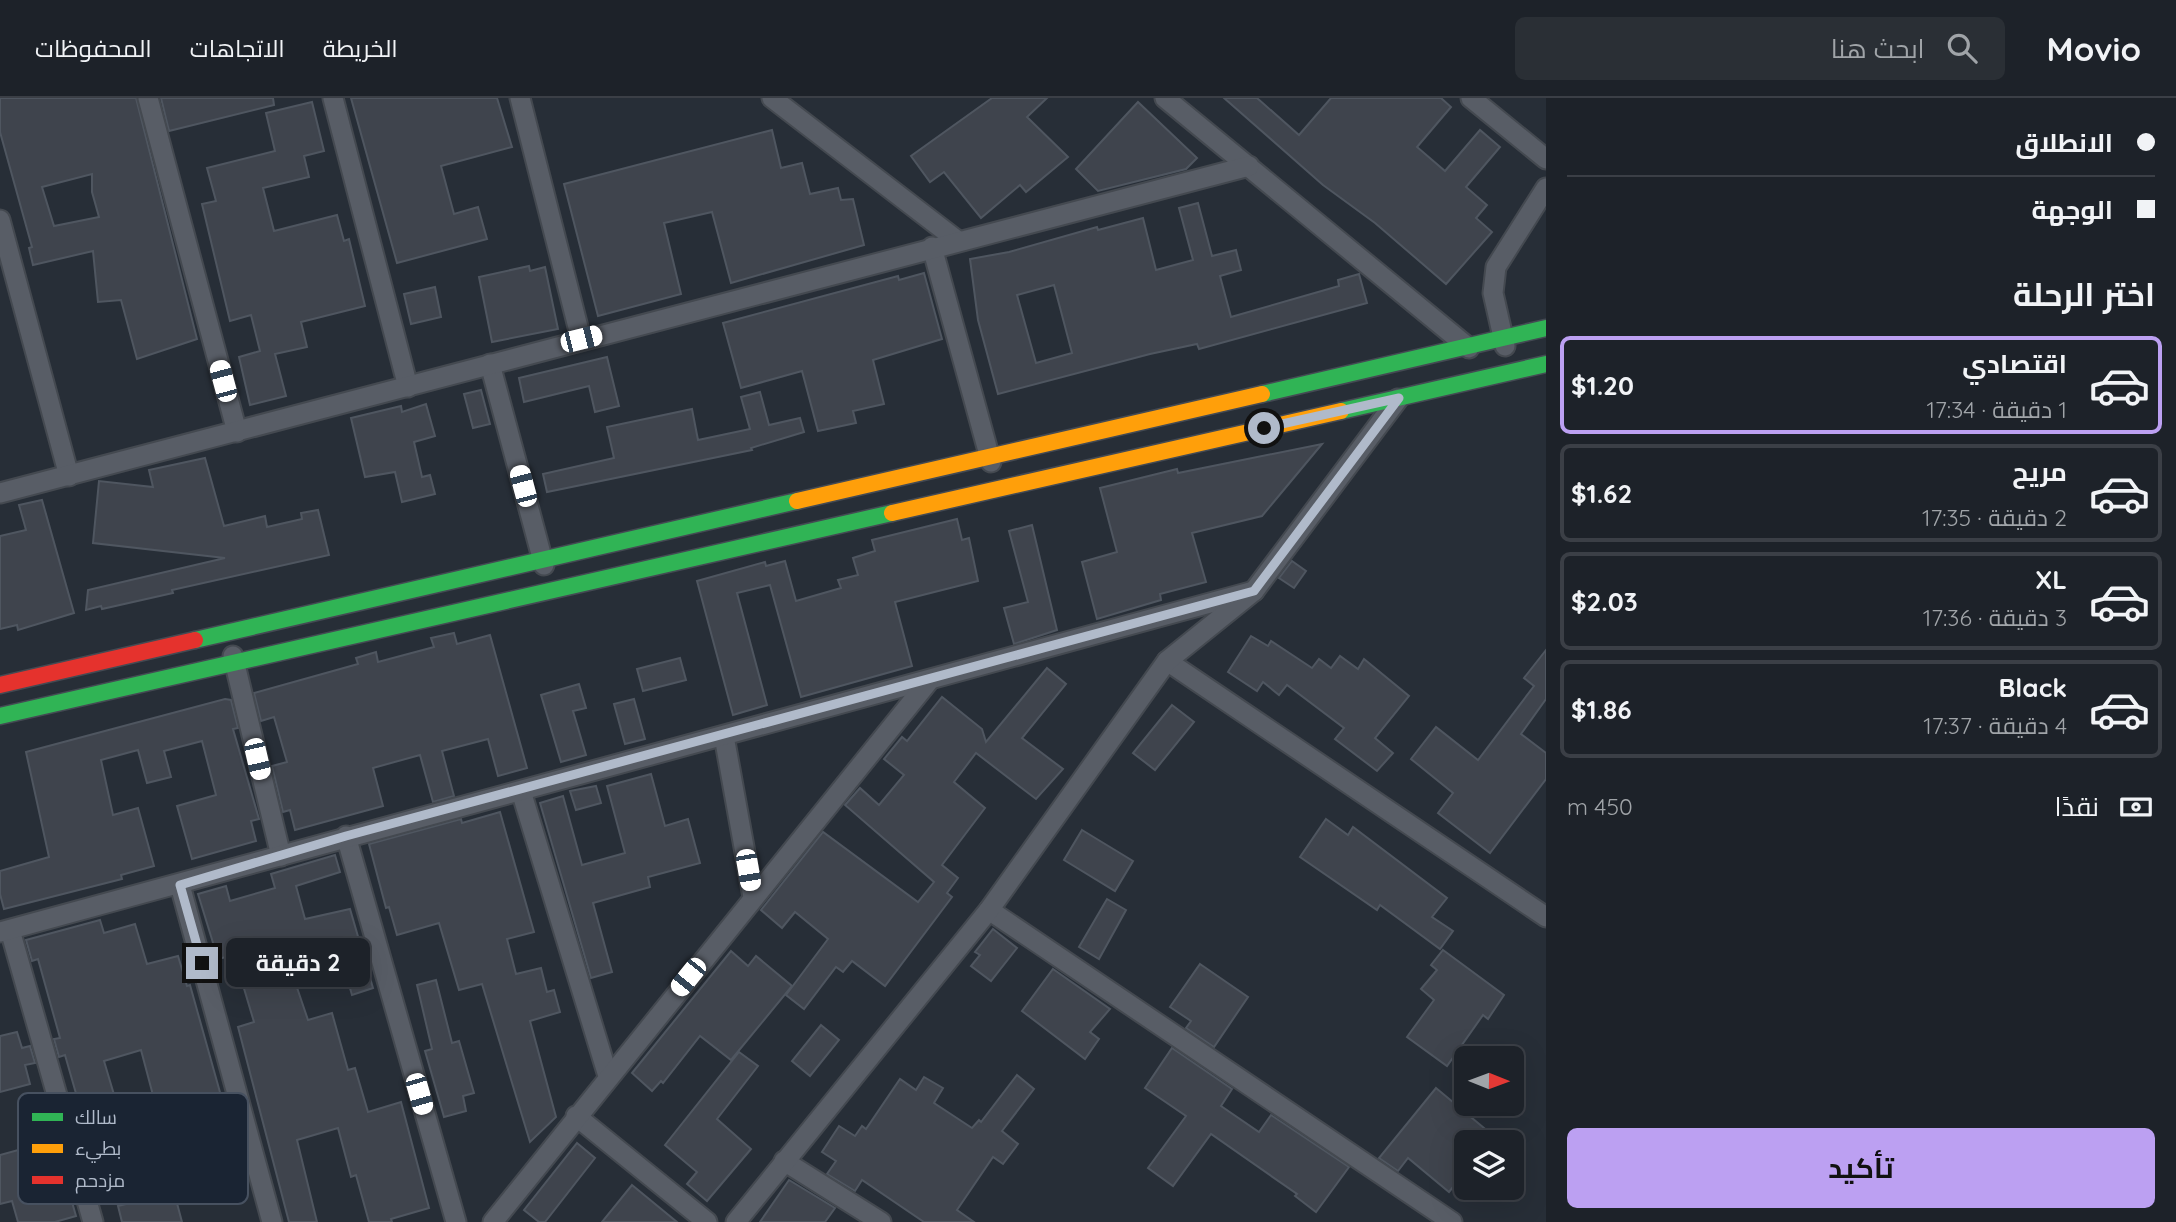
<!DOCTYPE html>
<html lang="ar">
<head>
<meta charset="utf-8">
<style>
	:root { --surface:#1d2229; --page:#2a2f35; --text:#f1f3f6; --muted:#a0a4a8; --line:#3b3f46; --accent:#bca0f2 }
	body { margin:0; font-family:Quicksand,Cairo,sans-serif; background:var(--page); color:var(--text); direction:rtl; height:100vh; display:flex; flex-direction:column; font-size:26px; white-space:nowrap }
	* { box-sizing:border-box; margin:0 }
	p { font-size:23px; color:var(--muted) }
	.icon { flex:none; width:38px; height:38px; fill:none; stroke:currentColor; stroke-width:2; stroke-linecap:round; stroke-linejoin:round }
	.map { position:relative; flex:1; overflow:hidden; direction:ltr }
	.panel { display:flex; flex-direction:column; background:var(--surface); width:630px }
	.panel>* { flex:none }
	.hud { display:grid; align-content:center; height:154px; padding:0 21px; background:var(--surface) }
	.needle { width:46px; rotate:91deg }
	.controls { position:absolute; left:1454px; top:948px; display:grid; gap:14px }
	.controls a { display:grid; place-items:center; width:70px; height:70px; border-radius:10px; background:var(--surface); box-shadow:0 7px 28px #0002,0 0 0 2px var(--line); font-size:35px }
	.end { position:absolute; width:32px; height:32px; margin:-16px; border:9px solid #b0baca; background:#111; box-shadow:0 0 0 4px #111 }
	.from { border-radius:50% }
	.bubble { position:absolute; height:49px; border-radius:10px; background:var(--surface); box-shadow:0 7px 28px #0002,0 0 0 2px var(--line); font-size:23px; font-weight:700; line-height:49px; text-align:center; direction:rtl }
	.car { position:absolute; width:21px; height:42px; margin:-21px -10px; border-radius:9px; box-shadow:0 0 5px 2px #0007; background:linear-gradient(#fff 24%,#345 0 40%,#fff 0 76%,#345 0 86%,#fff 0) }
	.hud b { display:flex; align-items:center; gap:24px; height:66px; font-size:26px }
	.hud b+b { border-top:2px solid var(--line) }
	.hud i { width:18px; height:18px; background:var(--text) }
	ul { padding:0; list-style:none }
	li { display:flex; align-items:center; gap:21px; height:98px; margin:0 14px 10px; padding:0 7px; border:4px solid var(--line); border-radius:10px }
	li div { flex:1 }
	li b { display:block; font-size:26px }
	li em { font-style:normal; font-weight:700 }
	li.selected { border-color:var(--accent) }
	li>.icon { width:63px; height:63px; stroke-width:1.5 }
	h2 { padding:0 21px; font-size:32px; line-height:84px }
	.pay { display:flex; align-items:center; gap:18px; height:77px; padding:0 21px; font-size:26px }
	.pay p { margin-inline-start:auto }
	.primary-button { display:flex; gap:14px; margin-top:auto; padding:14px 21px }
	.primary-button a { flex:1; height:80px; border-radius:10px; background:var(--accent); color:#111; font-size:28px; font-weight:700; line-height:80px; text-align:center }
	header { display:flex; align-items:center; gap:42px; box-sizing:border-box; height:98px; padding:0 35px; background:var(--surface); border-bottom:2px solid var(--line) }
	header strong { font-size:33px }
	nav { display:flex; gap:38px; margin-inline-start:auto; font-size:24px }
	.search { width:490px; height:63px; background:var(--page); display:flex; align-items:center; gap:18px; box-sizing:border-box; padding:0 24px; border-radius:10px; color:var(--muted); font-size:26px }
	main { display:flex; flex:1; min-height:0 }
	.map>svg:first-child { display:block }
</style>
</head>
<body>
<header>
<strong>Movio</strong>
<div class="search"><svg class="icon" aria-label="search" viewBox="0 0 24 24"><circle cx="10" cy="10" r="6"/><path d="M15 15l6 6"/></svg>ابحث هنا</div>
<nav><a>الخريطة</a><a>الاتجاهات</a><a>المحفوظات</a></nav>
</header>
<main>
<section class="panel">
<div class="hud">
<b><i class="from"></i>الانطلاق</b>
<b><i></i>الوجهة</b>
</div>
<h2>اختر الرحلة</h2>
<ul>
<li class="selected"><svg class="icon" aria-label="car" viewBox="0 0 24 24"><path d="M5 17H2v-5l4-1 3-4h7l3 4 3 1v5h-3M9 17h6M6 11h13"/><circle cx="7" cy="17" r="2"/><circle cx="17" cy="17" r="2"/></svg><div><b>اقتصادي</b><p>1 دقيقة · 17:34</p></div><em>$1.20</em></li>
<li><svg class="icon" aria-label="car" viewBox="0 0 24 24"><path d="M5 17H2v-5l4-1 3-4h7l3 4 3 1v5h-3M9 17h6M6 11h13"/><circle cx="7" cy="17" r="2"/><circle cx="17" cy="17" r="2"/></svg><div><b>مريح</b><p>2 دقيقة · 17:35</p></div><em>$1.62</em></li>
<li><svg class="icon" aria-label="car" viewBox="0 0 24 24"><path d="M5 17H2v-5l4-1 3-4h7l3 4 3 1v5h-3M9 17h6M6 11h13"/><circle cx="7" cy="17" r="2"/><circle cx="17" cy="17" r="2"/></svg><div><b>XL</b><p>3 دقيقة · 17:36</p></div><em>$2.03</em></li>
<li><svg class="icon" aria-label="car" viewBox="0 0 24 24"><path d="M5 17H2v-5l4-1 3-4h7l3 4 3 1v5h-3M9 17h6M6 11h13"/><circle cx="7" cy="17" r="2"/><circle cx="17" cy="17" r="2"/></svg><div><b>Black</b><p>4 دقيقة · 17:37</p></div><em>$1.86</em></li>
</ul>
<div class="pay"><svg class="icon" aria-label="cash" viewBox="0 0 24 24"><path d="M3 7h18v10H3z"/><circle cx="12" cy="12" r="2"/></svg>نقدًا<p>450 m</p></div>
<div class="primary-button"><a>تأكيد</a></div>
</section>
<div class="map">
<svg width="1546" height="1124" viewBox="0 0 1546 1124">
	<rect width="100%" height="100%" fill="#272e37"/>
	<!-- building -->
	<g fill="#3f444d" stroke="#4f5660" stroke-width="2" fill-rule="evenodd">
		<path d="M0,0H136L197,241L137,261L121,202L98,204L93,153L33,167L29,150L32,149L0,34ZM92,76V94L99,119L54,128L42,89Z"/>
		<path d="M161,0H273L274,7L169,33Z"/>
		<path d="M351,0H497L512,49L441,68L454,116L478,109L487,141L397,165Z"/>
		<path d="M992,0H1047L1027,19L1068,59L1026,94L1020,87L981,120L944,74L930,84L911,58Z"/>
		<path d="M1224,0H1257L1299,37L1331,0H1441L1451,9L1417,49L1445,73L1480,32L1500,49L1466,89L1487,107L1476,120L1492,134L1446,186L1375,125L1323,87Z"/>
		<path d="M312,4L324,53L304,58L309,79L263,90L274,133L337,117L344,143L349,141L365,208L301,224L307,249L275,256L286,298L250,307L239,259L260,253L251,217L230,223L202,106L216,103L207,70L275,53L266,15Z"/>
		<path d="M1138,4L1197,60L1186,71L1098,93L1076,71Z"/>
		<path d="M772,32L781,70L802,65L810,96L838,90L841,102L853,101L864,147L731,185L712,114L664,125L681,196L598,218L564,86Z"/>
		<path d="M1198,105L1212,158L1236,152L1241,172L1220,178L1231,219L1339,188L1338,182L1359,176L1367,205L1199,251L1197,246L1150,256L998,296L978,222L970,161L1009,154L1097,129L1098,132L1143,120L1156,172L1193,162L1179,110ZM1054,187L1072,255L1036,265L1017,197Z"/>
		<path d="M529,168L530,173L545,169L558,231L492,244L479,179Z"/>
		<path d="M924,175L942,241L873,262L884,306L853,313L856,325L818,333L802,273L741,290L723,225L898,178L899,182Z"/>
		<path d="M435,189L441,219L411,226L404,196Z"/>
		<path d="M607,259L619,308L595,314L589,288L524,304L519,280Z"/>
		<path d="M481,292L490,326L473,330L464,296Z"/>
		<path d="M760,294L769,327L800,320L804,334L751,350L752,352L547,394L543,376L614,360L607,329L692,311L698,342L750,331L741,299Z"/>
		<path d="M426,306L435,338L414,344L422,379L430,377L435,396L402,404L395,374L365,379L351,320L401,308L402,314Z"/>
		<path d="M1322,346L1262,418L1192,435L1206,484L1160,496L1161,502L1097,521L1082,464L1117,454L1100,390L1177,371L1178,375Z"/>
		<path d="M205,360L224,428L265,418L267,429L302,421L301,415L318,412L329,457L172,492L173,495L102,511L101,508L86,512L88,492L225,460L93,445L99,383L153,389L149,372Z"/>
		<path d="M42,402L74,515L18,532L17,527L0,531V438L26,432L19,407Z"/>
		<path d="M957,421L962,442L969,440L978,483L895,504L912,568L801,599L770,487L737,495L767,607L733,617L697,483L765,464L766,468L785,463L796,503L841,490L838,482L858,477L853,460L875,453L872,442Z"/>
		<path d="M1032,427L1057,532L1014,546L1004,510L1028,504L1009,433Z"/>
		<path d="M1292,463L1306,473L1294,490L1279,480Z"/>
		<path d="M454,535L457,546L490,537L527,670L498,678L488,641L442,653L454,698L433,704L420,657L373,670L383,708L295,732L290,712L283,714L272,668L287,664L274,619L261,623L254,595L358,566L356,560L376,554L378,564L434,549L431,540Z"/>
		<path d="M1251,538L1268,548L1271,543L1312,570L1319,561L1331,570L1340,558L1358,571L1364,561L1409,598L1375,640L1393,655L1377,673L1335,641L1344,630L1287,587L1279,597L1263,584L1257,593L1228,574Z"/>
		<path d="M1546,552V601L1521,636L1546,655V681L1490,755L1438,715L1453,695L1411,661L1436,629L1478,662L1534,588L1524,580Z"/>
		<path d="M680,560L686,582L643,593L637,571Z"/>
		<path d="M1047,570L1066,586L1022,640L1063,671L1036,701L976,655L954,684L985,710L942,767L958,780L947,795L952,799L885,888L852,863L843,874L836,869L804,911L786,897L828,841L795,814L782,830L761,812L823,734L918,804L934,784L845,707L860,690L879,707L904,677L884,661L902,639L907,643L942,599L982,631L986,644Z"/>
		<path d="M579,586L586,610L573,613L586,657L561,664L541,597Z"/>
		<path d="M225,601L231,602L238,630L233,631L259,721L251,723L256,743L192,761L177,708L216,697L202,643L164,653L171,679L147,685L138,652L101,662L113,717L138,710L154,768L121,777L122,781L4,811L0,796V773L49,759L26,654Z"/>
		<path d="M634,601L645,641L625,646L614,606Z"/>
		<path d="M1172,607L1194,624L1155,672L1133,655Z"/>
		<path d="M651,676L665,728L688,721L700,765L648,779L650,789L593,805L612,874L591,880L540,705L563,698L582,767L625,755L607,688Z"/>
		<path d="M596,688L601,705L576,712L570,693Z"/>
		<path d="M500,714L534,834L507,841L516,876L541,870L547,894L554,892L560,914L530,923L556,1019L530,1044L482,886L459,892L439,825L397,837L389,809L386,810L369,746L461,721L462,725Z"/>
		<path d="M1326,721L1348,737L1353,729L1447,800L1432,819L1453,833L1440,851L1380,807L1377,812L1300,759Z"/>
		<path d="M1082,732L1133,763L1115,793L1064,762Z"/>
		<path d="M335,757L340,774L296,788L305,821L350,811L373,890L352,897L339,852L289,866L308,922L332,915L348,972L355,970L368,1014L401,1004L429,1110L391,1121L392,1124H369L356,1077L351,1079L338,1030L297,1042L317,1124H289L238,929L254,924L234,857L218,861L198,796L226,788L230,803L275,790L271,776Z"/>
		<path d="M1107,801L1126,812L1099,861L1079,849Z"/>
		<path d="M100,822L104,835L135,826L147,866L178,858L187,888L190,887L223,1005L198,1012L208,1051L166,1061L156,1020L97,1035L89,1010L81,1013L65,957L59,959L54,941L60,940L38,861L32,863L26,842ZM141,952L154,1001L118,1010L104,963Z"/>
		<path d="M993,831L1017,850L991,883L971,868L980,857L975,854Z"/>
		<path d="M1443,852L1504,897L1488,921L1483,917L1447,968L1407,939L1434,902L1421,891L1437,872L1431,867Z"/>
		<path d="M731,853L748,868L756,858L792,888L731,962L700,938L663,985L661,983L652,993L632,975Z"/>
		<path d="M1200,866L1248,899L1214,949L1186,930L1191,923L1170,909Z"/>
		<path d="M1053,871L1110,911L1090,934L1099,941L1085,961L1022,913Z"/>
		<path d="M436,882L452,945L459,943L474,995L463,998L466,1013L444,1019L425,953L432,951L417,887Z"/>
		<path d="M821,927L839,942L810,978L792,963Z"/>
		<path d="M17,934L22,950L30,948L35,965L25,967L30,986L0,994V938Z"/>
		<path d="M1172,950L1232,991L1221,1008L1259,1034L1271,1017L1349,1069L1316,1114L1295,1098L1297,1096L1211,1036L1173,1088L1148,1070L1186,1018L1145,990Z"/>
		<path d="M739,954L758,968L717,1021L751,1051L707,1103L687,1086L697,1074L665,1047Z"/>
		<path d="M1017,977L1034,991L1002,1033L1018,1046L1003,1066L993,1059L957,1112L974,1124H924L862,1082L855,1093L827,1076L836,1063L822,1054L839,1028L855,1038L862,1028L866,1031L900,981L916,992L924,979L943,990L934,1005L972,1030L979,1022L981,1024Z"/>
		<path d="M1436,990L1502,1045H1466V1073L1449,1094L1408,1060L1398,1073L1379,1060Z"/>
		<path d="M51,1043L64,1092L68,1090L76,1118L55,1124H18L12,1103L0,1106V1057Z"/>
		<path d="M577,1045L595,1060L545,1124H539L524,1112Z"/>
		<path d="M789,1082L835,1110L825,1124H760Z"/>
		<path d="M632,1087L677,1124H602Z"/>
		<path d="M174,1094L182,1124H122L118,1108Z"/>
	</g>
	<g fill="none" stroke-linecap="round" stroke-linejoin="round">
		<defs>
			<g id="street">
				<path d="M148,0L237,334"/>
				<path d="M333,0L408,289"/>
				<path d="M520,0L581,241"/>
				<path d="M772,0L958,143"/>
				<path d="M1165,0L1469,250"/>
				<path d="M1471,0L1546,61"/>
				<path d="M0,122L69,378"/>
				<path d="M932,149L991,364"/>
				<path d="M1505,248L1493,195L1496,169L1546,90"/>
				<path d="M490,266L544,467"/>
				<path d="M0,395L1249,68"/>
				<path d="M233,558L281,758"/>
				<path d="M1167,563L1546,819"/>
				<path d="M724,638L753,799"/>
				<path d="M521,693L608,978"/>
				<path d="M346,738L456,1124"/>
				<path d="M180,787L272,1124"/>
				<path d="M989,812L1452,1124"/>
				<path d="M10,832L93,1124"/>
				<path d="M0,834L1254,493"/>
				<path d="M576,1018L707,1124"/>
				<path d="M784,1063L881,1124"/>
				<path d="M493,1124L928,584"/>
				<path d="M736,1124L989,812L1167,563L1254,493L1398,301"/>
			</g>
			<g id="fast">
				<path d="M1262,296L1546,230"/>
				<path d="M1341,313L1546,266"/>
				<path d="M195,542L797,403"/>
				<path d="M0,618L892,415"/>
			</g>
			<g id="slow">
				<path d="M797,403L1262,296"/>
				<path d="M892,415L1341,313"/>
			</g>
			<path id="jam" d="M0,587L195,542"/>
		</defs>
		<!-- street casing -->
		<use href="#street" stroke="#444950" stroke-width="23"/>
		<!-- fast casing -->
		<use href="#fast" stroke="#444a53" stroke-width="19"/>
		<!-- slow casing -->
		<use href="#slow" stroke="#444a53" stroke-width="19"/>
		<!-- jam casing -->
		<use href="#jam" stroke="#444a53" stroke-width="19"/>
		<!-- street -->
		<use href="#street" stroke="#585d66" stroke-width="19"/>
		<!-- fast -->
		<use href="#fast" stroke="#30b455" stroke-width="16"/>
		<!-- slow -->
		<use href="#slow" stroke="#ff9f0a" stroke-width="16"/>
		<!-- jam -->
		<use href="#jam" stroke="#e5322d" stroke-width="16"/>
	</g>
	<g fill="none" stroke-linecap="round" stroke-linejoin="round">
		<!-- route -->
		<path stroke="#b0baca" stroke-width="9" d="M202,865L180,787L346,738L1254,493L1399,300L1264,330"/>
	</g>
	<!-- legend -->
	<rect x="18" y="995" width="230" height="111" rx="10" fill="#1a2433" stroke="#475160" stroke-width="2"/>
	<rect x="32" y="1015" width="31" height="8" fill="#30b455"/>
	<rect x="32" y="1046" width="31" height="9" fill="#ff9f0a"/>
	<rect x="32" y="1078" width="31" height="8" fill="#e5322d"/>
	<g font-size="19" fill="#b0baca">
		<text x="75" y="1026">سالك</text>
		<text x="75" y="1057">بطيء</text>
		<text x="75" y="1089">مزدحم</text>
	</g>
</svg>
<div class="controls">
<a><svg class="needle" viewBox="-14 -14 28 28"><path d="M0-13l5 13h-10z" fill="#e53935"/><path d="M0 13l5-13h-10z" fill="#a0a4a8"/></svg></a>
<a><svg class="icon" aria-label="layers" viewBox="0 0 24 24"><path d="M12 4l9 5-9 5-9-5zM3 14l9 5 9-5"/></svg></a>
</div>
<i class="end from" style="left:1264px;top:330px"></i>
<i class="end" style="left:202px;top:865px"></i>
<div class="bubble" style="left:226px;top:840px;width:144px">2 دقيقة</div>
<i class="car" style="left:581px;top:241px;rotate:76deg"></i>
<i class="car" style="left:223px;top:283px;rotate:345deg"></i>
<i class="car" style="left:523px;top:388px;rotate:345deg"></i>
<i class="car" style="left:257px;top:661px;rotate:167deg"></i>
<i class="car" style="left:748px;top:772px;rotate:170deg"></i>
<i class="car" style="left:688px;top:879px;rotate:219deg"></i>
<i class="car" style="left:419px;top:996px;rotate:164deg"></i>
</div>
</main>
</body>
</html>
